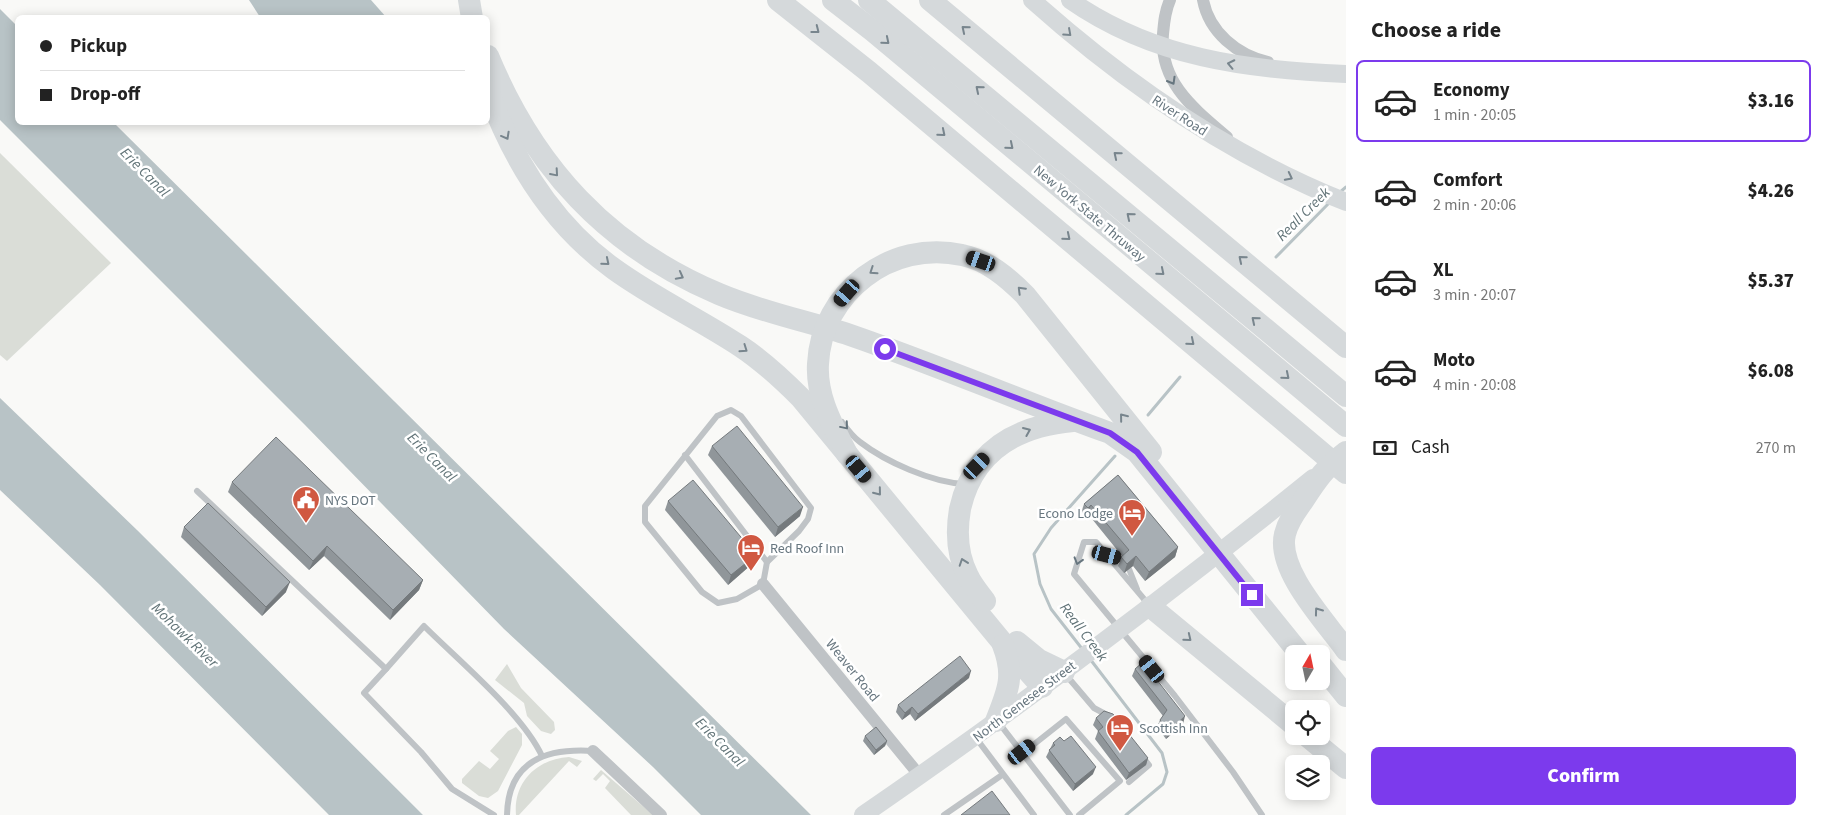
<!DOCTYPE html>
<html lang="en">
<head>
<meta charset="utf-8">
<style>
	:root { --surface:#fff; --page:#f2f2f2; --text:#222; --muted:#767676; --line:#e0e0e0; --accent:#7c3aed }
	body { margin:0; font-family:"Source Sans 3",sans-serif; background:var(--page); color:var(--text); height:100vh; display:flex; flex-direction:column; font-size:19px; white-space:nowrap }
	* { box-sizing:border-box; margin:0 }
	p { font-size:16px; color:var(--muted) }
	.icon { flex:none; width:28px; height:28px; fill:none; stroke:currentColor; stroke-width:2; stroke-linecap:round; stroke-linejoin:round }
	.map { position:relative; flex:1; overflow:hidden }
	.details { display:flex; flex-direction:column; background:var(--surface); width:475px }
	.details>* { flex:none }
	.banner { position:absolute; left:15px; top:15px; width:475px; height:110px; border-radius:8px; box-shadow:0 2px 12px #0003; display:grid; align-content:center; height:110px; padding:0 25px; background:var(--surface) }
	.needle { width:32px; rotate:9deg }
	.fabs { position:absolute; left:1285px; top:645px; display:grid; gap:10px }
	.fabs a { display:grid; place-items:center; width:45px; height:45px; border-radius:8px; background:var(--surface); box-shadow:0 2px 12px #0003; font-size:25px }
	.end { position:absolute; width:22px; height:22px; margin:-11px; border:6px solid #7c3aed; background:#fff; box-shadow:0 0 0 2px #fff }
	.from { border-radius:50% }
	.car { position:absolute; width:15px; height:30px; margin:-15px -8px; border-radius:6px; box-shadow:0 0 4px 1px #0007; background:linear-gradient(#222 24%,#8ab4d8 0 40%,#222 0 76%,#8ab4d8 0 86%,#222 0) }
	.banner b { display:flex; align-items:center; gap:18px; height:48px; font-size:19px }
	.banner b+b { border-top:1px solid var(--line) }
	.banner i { width:12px; height:12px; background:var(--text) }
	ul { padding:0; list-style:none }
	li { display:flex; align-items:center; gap:15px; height:82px; margin:0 10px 8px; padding:0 15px; border:2px solid transparent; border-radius:8px }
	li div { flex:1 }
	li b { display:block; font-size:19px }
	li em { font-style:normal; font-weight:800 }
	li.on { border-color:var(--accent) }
	li>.icon { width:45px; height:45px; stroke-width:1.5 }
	h2 { padding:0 25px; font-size:22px; line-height:60px }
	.pay { display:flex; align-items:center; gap:12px; height:55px; padding:0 25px; font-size:19px }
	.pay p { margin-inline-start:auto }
	.button { display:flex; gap:10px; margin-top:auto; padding:10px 25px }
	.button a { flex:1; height:58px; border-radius:8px; background:var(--accent); color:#fff; font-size:20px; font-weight:800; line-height:58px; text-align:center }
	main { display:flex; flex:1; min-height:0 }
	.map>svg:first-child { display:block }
</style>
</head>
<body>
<main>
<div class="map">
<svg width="1346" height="815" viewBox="0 0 1346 815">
	<rect width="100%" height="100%" fill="#f9f9f7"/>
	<!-- green -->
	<g fill="#daddd7">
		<path d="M0,153L111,263L7,361L0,355Z"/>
		<path d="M507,664L521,688L554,722L555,730L551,734L541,731L527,716L524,703L495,680Z"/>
		<path d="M516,727L522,734V745L498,791L488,798L479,796L462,783V779L479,761L490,769L499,759L490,751L508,731Z"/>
		<path d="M569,757L582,761L577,767L569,761L519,815H516C513,782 537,759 569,757Z"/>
		<path d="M601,770L653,815H631L605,788L610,781L603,774L596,781L593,779Z"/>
	</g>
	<!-- water -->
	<g fill="#b8c3c6">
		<path d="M249,0H371L386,17H260Z"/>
		<path d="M0,9L17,26L18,122L114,123L811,815H701L653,767L504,629L305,425L0,120Z"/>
		<path d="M0,398L137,530L423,815H329L100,585L0,490Z"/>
	</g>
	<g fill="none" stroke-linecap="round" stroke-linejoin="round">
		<!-- stream -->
		<g stroke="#b8c3c6" stroke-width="3">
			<path d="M1339,193L1346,187"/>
			<path d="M1276,257L1331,201"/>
			<path d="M1148,415L1180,377"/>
			<path d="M1083,650L1051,609L1040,584L1034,554L1051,528L1115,456"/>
			<path d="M1090,659L1162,753L1167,772L1163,784L1126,815"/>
		</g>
		<!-- lane -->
		<g stroke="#bfc3c6" stroke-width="6">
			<path d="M731,410L741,416L811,508L808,519L799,531L767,562L763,584L737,599L718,603L702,592L645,522V506L717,416Z"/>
			<path d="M842,422C847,429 853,437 860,442C886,462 931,482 964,484"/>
			<path d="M685,455L767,562"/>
			<path d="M197,491L386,669L424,626C459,661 522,713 542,756"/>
			<path d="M1129,569L1137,589"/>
			<path d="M1149,605L1096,542H1084L1074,574L1175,696L1233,772L1262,815"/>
			<path d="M386,669L364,693L421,752L452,789L494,815"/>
			<path d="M1066,675L1094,708L1109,716"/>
			<path d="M999,723L1070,815"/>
			<path d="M976,738L1034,815"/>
			<path d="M1023,753L1066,719L1120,781L1079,815"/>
			<path d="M1129,782L1149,765L1142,756"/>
			<path d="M507,815C508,761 546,748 593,751"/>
			<path d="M944,815L1002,775"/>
		</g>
		<!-- street -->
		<g stroke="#bfc3c6" stroke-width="12">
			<path d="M1170,0C1165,11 1164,22 1163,34C1159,82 1193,108 1227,137"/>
			<path d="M1203,0C1209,32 1237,55 1268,62"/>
			<path d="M763,584L920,776"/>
			<path d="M593,751L661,815"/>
		</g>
		<!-- secondary -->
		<g stroke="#d5d9db" stroke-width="18">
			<path d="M1032,0C1126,84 1228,155 1346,202"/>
			<path d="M1070,0C1153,58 1247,70 1346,74"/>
			<path d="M863,815C1017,709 1167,596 1313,478"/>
		</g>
		<!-- highway -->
		<g stroke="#d5d9db" stroke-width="22">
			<path d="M469,0L472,18"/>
			<path d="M778,0L869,72L1346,473"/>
			<path d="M833,0L873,31L1346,426"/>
			<path d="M869,0L1346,396"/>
			<path d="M930,0L1346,347"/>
			<path d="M488,56C534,167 607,247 719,294C761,312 807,321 850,335C937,365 1023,402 1110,433L1137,452L1300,654"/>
			<path d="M488,91C513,160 553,225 614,269C654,298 699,319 740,346C763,361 782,379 801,398L1002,642L1042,687"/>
			<path d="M1346,452C1324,469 1318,478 1303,501C1296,511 1288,521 1285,534C1276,570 1326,622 1346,650"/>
			<path d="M847,454C833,426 816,397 818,364C821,293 891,239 962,255C987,260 1007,277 1025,295L1151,452"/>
			<path d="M985,601C979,593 972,585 968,576C957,555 956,532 960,509C973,450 1017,426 1073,421"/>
			<path d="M1151,607L1294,725"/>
			<path d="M1017,642L1039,660L1064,672"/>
			<path d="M1321,665L1346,696"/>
			<path d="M996,721C1008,691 1015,676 1003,645"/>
			<path d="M1307,736L1346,768"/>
		</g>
	</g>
	<!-- wall -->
	<g fill="#90969a">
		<path d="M712,446L800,516L775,537L708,455Z"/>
		<path d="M1118,475L1178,547L1175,557L1145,581L1133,566L1124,573L1118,566L1122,556L1088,514L1084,517L1081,513L1084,504Z"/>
		<path d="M232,482L423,580L419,590L390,620L324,556L309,570L228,492Z"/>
		<path d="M668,501L752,564L728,585L665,510Z"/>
		<path d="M184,527L286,592L262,616L181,537Z"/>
		<path d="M1135,669L1183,724L1166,739L1157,727L1160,720L1163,716L1132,676Z"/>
		<path d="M969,678L915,721L910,714L902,720L896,712L898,705Z"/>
		<path d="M1096,718L1148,758L1146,765L1126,780L1095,739L1098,731L1093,725Z"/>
		<path d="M865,736L887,741L885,746L874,755L863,741Z"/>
		<path d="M1053,743L1093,774L1073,791L1046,757Z"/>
	</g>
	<!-- shaded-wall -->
	<g fill="#757a7d">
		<path d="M1091,505L1088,514L1084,517L1088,508Z"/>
		<path d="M803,507L800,516L775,537L778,527Z"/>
		<path d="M327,546L324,556L309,570L313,561Z"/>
		<path d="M1178,547L1175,557L1145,581L1149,572Z"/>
		<path d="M756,555L752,564L728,585L731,575Z"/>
		<path d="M1136,556L1133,566L1124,573L1127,564Z"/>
		<path d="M423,580L419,590L390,620L393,610Z"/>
		<path d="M290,582L286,592L262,616L266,607Z"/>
		<path d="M971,671L969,678L915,721L918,714Z"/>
		<path d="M912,707L910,714L902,720L905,713Z"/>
		<path d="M1185,716L1183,724L1166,739L1169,731Z"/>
		<path d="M887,741L885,746L874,755L876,750Z"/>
		<path d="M1148,758L1146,765L1126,780L1129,773Z"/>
		<path d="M1096,767L1093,774L1073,791L1075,784Z"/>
	</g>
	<!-- building -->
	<g fill="#a7aeb3" stroke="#757a7d">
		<path d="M737,426L803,507L778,527L712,446Z"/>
		<path d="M276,437L423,580L393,610L327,546L313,561L232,482Z"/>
		<path d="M1118,475L1178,547L1149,572L1136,556L1127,564L1121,557L1129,550L1091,505L1088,508L1084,504Z"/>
		<path d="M693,480L756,555L731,575L668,501Z"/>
		<path d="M208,503L290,582L266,607L184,527Z"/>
		<path d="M960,656L971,671L918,714L912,707L905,713L898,705Z"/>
		<path d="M1143,662L1185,716L1169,731L1160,720L1167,710L1135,669Z"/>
		<path d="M1104,711L1113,714L1148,758L1129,773L1098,731L1103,727L1096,718Z"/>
		<path d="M876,727L887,741L876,750L865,736Z"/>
		<path d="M1071,736L1096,767L1075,784L1049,750L1055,745L1053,743L1060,737L1064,741Z"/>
		<path d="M992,791L1010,815H961Z"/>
	</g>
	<!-- one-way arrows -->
	<defs><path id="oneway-chevron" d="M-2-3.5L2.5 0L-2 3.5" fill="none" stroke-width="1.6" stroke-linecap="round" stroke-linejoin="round" transform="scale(1.25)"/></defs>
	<g stroke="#78858d">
		<use href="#oneway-chevron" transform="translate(965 29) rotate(-140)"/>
		<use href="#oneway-chevron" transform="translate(816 30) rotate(38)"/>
		<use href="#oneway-chevron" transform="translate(1068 33) rotate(42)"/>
		<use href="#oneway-chevron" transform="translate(886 41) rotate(40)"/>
		<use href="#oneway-chevron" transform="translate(1231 64) rotate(-168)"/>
		<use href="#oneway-chevron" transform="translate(979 89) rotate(-140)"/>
		<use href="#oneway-chevron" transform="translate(942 133) rotate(40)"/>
		<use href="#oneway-chevron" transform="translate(506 136) rotate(61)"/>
		<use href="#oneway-chevron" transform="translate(1010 146) rotate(40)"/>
		<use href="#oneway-chevron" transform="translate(1117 155) rotate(-140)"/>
		<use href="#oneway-chevron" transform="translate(555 173) rotate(49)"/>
		<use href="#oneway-chevron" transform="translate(1289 177) rotate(27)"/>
		<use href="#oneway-chevron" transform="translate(1130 216) rotate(-140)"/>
		<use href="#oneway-chevron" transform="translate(1067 237) rotate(40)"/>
		<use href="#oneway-chevron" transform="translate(1242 259) rotate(-140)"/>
		<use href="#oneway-chevron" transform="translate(606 262) rotate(40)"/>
		<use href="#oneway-chevron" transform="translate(873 271) rotate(146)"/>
		<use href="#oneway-chevron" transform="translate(1161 272) rotate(40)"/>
		<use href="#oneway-chevron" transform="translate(680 276) rotate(28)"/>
		<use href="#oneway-chevron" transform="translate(1021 290) rotate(-135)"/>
		<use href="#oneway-chevron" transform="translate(1255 320) rotate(-140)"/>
		<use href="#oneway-chevron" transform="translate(1191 342) rotate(40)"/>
		<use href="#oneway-chevron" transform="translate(744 349) rotate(35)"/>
		<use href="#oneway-chevron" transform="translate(1286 376) rotate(40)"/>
		<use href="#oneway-chevron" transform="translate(1123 417) rotate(-129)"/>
		<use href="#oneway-chevron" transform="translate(1027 431) rotate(-23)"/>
		<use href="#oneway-chevron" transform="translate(878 492) rotate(51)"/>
		<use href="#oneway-chevron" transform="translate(963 562) rotate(-109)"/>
		<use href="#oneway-chevron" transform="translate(1318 611) rotate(-126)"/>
		<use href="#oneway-chevron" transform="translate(1188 638) rotate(39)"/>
	</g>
	<g stroke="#67767f">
		<use href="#oneway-chevron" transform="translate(1172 81) rotate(60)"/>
		<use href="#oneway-chevron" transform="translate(845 426) rotate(50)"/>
		<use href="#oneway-chevron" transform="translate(1078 561) rotate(107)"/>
	</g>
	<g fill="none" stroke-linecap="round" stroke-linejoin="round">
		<!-- route -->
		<path stroke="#7c3aed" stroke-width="6" d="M885,349L1110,433L1137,452L1252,595"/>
	</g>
	<!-- icons -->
	<defs>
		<symbol id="civic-pin" viewBox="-11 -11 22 30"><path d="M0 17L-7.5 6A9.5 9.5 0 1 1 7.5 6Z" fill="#d05841" stroke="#fff"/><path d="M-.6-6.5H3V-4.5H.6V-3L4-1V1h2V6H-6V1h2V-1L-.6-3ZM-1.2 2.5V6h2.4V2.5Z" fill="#fff"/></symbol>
		<symbol id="hotel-pin" viewBox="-11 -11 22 30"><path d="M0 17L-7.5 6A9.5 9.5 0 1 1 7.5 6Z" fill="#d05841" stroke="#fff"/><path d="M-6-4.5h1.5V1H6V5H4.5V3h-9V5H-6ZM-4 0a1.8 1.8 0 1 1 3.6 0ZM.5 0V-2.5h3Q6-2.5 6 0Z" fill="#fff"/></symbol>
	</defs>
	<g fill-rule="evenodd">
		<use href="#civic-pin" x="290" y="484" width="32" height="43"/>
		<use href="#hotel-pin" x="1116" y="497" width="32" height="43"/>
		<use href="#hotel-pin" x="735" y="532" width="32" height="43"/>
		<use href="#hotel-pin" x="1104" y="712" width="32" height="43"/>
	</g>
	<g text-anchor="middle" stroke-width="5" stroke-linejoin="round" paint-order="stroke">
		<!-- street labels -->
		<g font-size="14" fill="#67767f" stroke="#fff">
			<text transform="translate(1180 115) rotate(33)" y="5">River Road</text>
			<text transform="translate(1090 213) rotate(40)" y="5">New York State Thruway</text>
			<text transform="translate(853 670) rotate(51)" y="5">Weaver Road</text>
			<text transform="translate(1024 701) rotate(-37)" y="5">North Genesee Street</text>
		</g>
		<!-- poi labels -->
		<g font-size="14" fill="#67767f" stroke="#fff" text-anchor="start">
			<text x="325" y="505">NYS DOT</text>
			<text x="1113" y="518" text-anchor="end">Econo Lodge</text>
			<text x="770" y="553">Red Roof Inn</text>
			<text x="1139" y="733">Scottish Inn</text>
		</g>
		<!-- water labels -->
		<g font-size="15" font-style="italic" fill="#627478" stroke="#fff">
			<text transform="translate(145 172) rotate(45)" y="5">Erie Canal</text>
			<text transform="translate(1303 214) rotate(-45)" y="5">Reall Creek</text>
			<text transform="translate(432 457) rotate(45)" y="5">Erie Canal</text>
			<text transform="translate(1084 632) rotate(53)" y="5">Reall Creek</text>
			<text transform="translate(185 635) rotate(44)" y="5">Mohawk River</text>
			<text transform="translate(720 742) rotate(45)" y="5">Erie Canal</text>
		</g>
	</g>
</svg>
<div class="fabs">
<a><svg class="needle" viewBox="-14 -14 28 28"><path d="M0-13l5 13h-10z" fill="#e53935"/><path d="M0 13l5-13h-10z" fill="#767676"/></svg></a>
<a><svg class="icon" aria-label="locate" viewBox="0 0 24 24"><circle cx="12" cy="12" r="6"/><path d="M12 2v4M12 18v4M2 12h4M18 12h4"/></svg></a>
<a><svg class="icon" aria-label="layers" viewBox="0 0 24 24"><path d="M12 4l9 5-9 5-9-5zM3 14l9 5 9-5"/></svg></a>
</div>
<i class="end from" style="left:885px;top:349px"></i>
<i class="end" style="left:1252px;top:595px"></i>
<i class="car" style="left:981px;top:261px;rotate:289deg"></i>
<i class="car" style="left:847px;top:293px;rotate:221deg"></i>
<i class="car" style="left:977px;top:466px;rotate:44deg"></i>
<i class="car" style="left:859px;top:469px;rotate:140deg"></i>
<i class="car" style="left:1107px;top:555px;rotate:105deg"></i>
<i class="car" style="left:1152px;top:669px;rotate:321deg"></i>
<i class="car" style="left:1022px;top:752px;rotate:52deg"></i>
<div class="banner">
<b><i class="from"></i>Pickup</b>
<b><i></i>Drop-off</b>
</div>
</div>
<section class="details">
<h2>Choose a ride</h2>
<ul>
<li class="on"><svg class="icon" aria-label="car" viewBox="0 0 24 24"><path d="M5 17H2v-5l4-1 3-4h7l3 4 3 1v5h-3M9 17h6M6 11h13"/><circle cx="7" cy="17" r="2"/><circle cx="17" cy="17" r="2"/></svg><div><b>Economy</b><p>1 min · 20:05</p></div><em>$3.16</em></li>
<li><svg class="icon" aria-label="car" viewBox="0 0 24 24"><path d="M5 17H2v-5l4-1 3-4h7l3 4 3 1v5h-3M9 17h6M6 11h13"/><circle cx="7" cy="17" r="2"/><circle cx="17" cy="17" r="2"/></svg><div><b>Comfort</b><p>2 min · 20:06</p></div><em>$4.26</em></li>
<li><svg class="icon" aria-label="car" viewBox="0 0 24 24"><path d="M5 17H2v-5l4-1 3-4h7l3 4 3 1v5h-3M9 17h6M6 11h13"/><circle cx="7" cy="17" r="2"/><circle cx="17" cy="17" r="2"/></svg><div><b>XL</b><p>3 min · 20:07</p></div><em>$5.37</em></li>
<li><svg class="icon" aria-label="car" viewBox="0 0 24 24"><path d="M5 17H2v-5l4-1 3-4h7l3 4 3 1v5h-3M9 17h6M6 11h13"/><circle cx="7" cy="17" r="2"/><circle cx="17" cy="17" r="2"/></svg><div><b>Moto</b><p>4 min · 20:08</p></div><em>$6.08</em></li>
</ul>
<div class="pay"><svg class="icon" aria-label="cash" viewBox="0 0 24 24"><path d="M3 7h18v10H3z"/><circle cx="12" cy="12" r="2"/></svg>Cash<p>270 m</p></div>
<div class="button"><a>Confirm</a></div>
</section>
</main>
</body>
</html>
